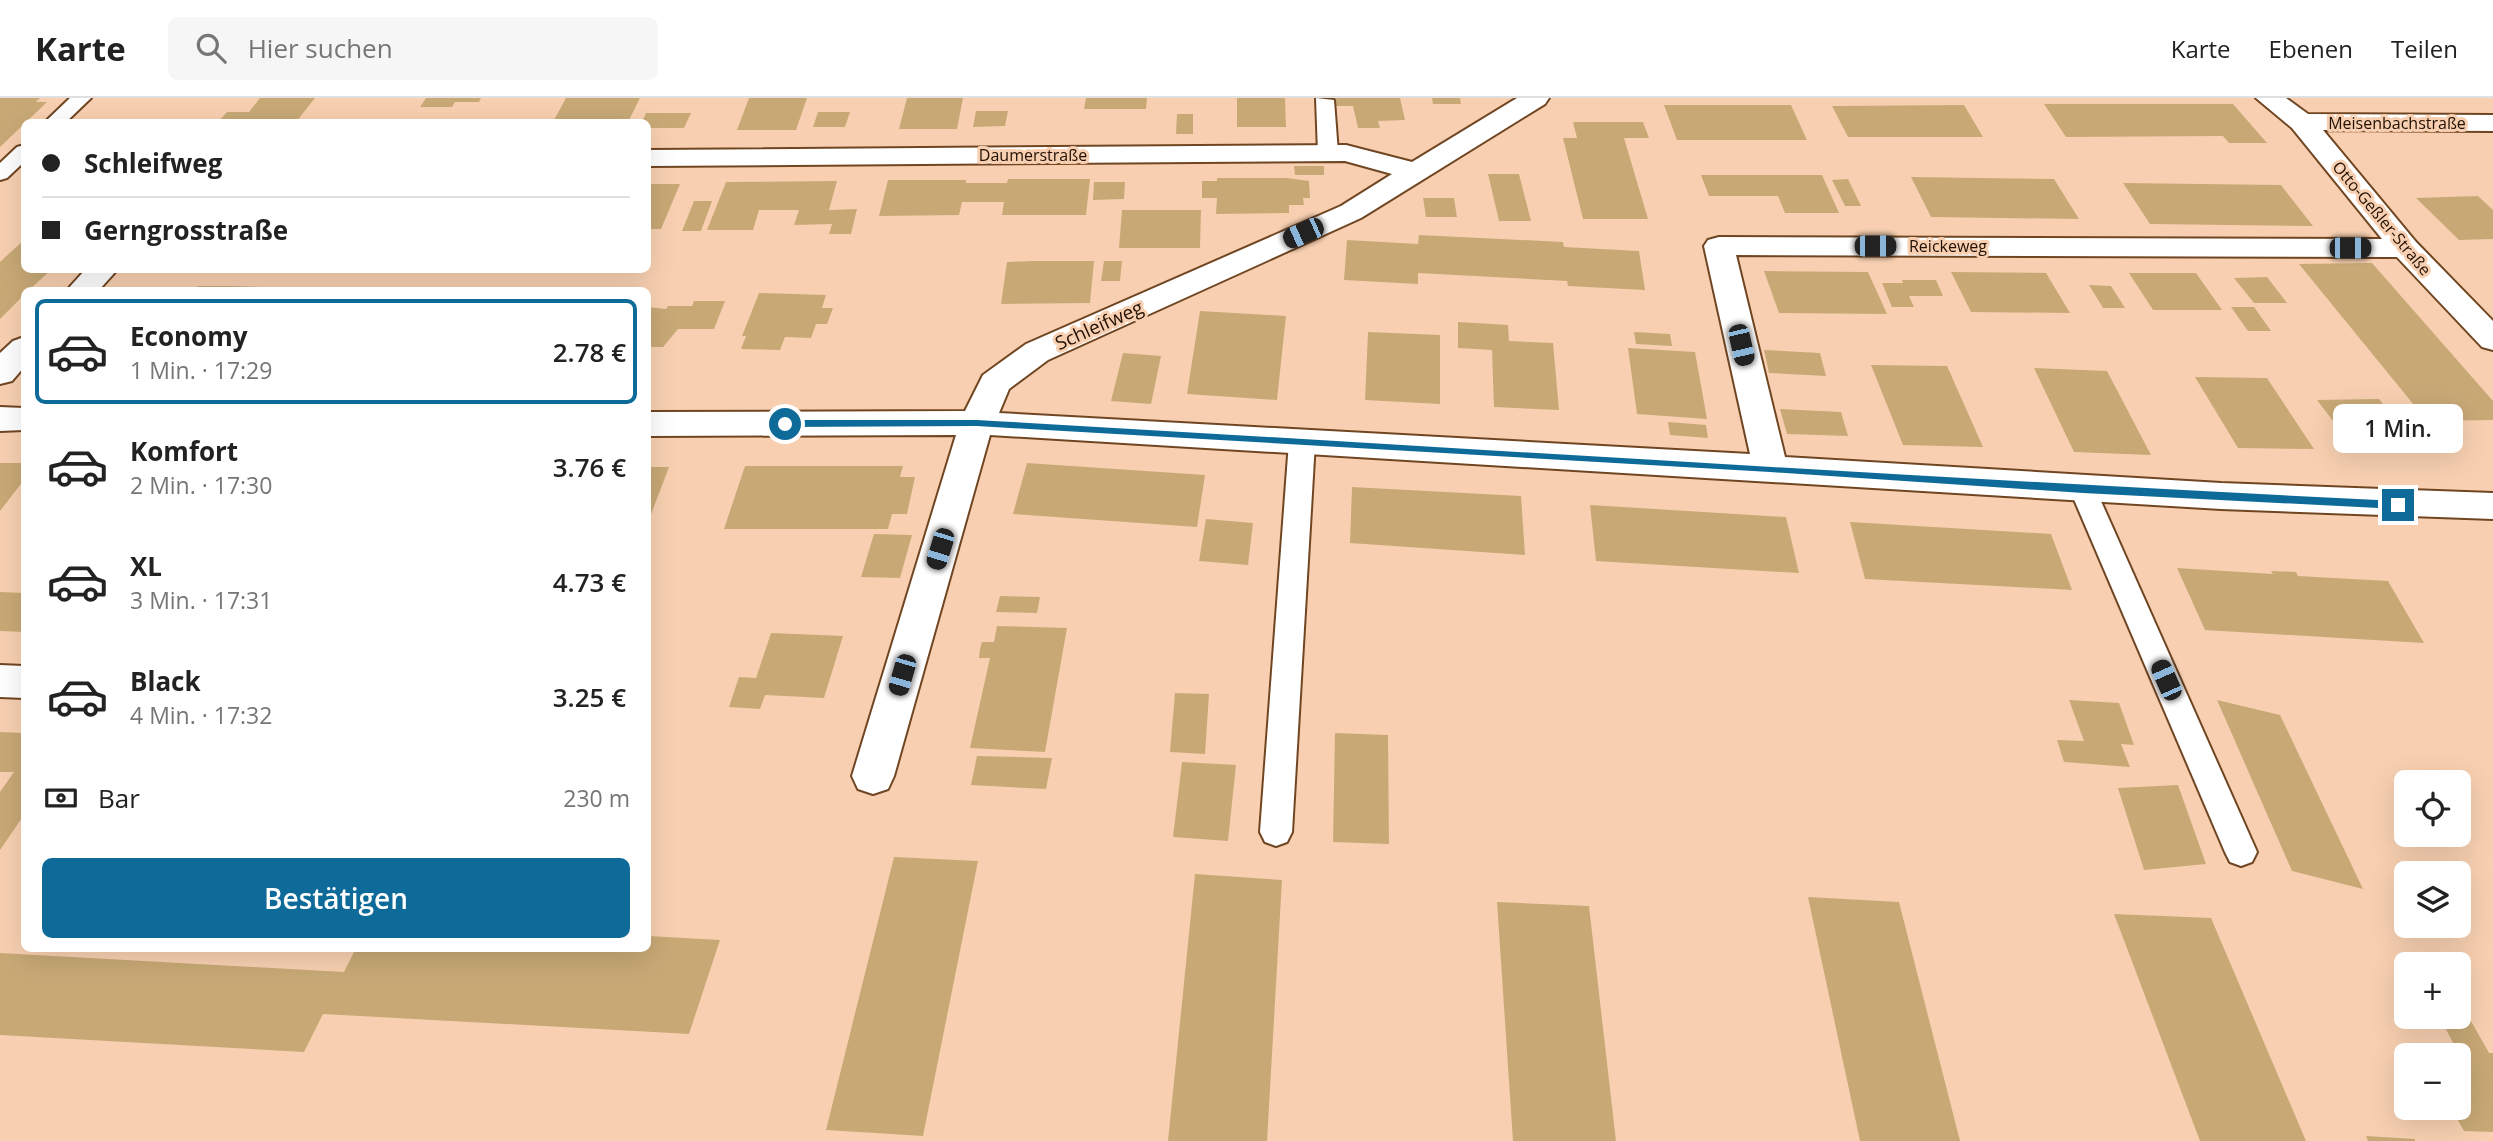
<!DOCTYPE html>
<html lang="de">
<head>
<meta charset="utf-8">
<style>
	:root { --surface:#fff; --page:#f6f6f6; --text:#222; --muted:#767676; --line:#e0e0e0; --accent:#0e6a99 }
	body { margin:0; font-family:"Open Sans",sans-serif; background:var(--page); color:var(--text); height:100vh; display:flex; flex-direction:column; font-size:26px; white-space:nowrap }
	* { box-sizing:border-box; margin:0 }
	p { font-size:23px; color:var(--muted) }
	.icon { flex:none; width:38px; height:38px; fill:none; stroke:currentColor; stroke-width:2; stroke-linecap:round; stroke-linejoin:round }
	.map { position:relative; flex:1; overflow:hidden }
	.sheet { position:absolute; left:21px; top:189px; width:630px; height:665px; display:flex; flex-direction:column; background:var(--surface); border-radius:10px; box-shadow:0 7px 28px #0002 }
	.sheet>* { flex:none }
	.banner { position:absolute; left:21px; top:21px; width:630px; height:154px; border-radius:10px; box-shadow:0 7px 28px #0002; display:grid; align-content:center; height:154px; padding:0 21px; background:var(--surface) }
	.controls { position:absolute; left:2394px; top:672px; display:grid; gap:14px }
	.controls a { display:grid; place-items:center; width:77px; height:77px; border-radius:10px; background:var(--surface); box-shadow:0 7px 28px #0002; font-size:35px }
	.end { position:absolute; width:32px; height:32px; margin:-16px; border:9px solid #0e6a99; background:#fff; box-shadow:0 0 0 4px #fff }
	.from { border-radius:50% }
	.bubble { position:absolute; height:49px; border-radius:10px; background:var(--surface); box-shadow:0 7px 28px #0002; font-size:23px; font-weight:600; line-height:49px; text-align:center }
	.car { position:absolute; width:21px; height:42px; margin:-21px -10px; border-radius:9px; box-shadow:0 0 5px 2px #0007; background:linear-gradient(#222 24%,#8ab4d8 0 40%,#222 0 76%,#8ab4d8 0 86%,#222 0) }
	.banner b { display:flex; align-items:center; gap:24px; height:66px; font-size:26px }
	.banner b+b { border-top:2px solid var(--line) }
	.banner i { width:18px; height:18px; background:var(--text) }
	ul { padding:12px 0 0; list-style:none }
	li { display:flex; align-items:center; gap:21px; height:105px; margin:0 14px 10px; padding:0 7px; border:4px solid transparent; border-radius:10px }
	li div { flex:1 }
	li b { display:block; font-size:26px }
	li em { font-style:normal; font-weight:600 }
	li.current { border-color:var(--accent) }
	li>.icon { width:63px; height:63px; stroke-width:1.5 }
	.pay { display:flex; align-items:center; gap:18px; height:77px; padding:0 21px; font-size:26px }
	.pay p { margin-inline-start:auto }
	.button { display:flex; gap:14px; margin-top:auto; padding:14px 21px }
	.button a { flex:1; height:80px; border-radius:10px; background:var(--accent); color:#fff; font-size:28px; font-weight:600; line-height:80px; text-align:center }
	header { display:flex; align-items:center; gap:42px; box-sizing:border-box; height:98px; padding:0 35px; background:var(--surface); border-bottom:2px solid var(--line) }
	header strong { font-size:33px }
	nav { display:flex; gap:38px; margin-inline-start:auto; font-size:24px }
	.search { width:490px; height:63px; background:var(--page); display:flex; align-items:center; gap:18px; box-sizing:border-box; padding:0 24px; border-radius:10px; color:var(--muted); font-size:26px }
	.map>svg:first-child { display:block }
</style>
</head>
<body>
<header>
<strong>Karte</strong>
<div class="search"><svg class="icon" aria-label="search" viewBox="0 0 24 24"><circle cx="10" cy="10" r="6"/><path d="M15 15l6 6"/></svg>Hier suchen</div>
<nav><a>Karte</a><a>Ebenen</a><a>Teilen</a></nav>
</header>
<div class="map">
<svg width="2493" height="1043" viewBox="0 0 2493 1043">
	<rect width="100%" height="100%" fill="#f8d0b1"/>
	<!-- building -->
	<g fill="#c8a976">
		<path d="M0,0H40L36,4H47L0,49Z"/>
		<path d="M260,0H315L296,24H218L227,14H249Z"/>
		<path d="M426,0H481L479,4H455L452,9H420Z"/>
		<path d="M566,0H640L628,24H553Z"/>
		<path d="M749,0H807L796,32H737Z"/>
		<path d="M907,0H963L957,31H899Z"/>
		<path d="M1086,0H1147L1146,11H1084Z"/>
		<path d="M1237,0H1285L1286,29H1237Z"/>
		<path d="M1336,0H1400L1405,22L1378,23L1380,30H1358L1353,8H1334Z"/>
		<path d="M1432,0H1460L1461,6H1433Z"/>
		<path d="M2044,6H2233L2267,45H2229L2223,38L2066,39Z"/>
		<path d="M1664,7H1791L1807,42H1677Z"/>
		<path d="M1964,7L1983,39H1848L1832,8Z"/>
		<path d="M976,13H1008L1005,28L973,29Z"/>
		<path d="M818,14H850L845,29H813Z"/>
		<path d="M646,15H691L684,30H648V24H642Z"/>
		<path d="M1177,16H1193V36H1176Z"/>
		<path d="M1573,24H1643L1649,40H1624L1648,121H1583L1563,40H1577Z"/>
		<path d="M1294,68H1324V77H1295Z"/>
		<path d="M1488,76H1519L1531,123H1499Z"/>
		<path d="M1701,77H1822L1839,115H1785L1778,98H1709Z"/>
		<path d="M1911,79L2054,81L2079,121L1931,119Z"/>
		<path d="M1217,80H1287L1309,83L1310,100H1303L1304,107H1289V115L1216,116L1217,100H1202V83H1217Z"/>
		<path d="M1008,81H1090L1086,117H1002L1004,104H962L959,117L879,118L888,82H966V85H1007Z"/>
		<path d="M1848,81L1861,108H1845L1832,82Z"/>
		<path d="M837,83L829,112L857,111L851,136H829L832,126L794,127L799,112H759L753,132H707L726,84Z"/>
		<path d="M1094,84H1125L1124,101L1093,102Z"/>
		<path d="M2123,85L2281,87L2313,128L2150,126Z"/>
		<path d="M648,86H680L661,131H648Z"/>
		<path d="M2478,98L2493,112V141L2459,142L2416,100Z"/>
		<path d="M1423,100H1454L1457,119H1426Z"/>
		<path d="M694,103H712L701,133H682Z"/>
		<path d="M1122,112H1201L1200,150H1119Z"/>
		<path d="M1419,137L1563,144L1564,149L1639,153L1645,192L1568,188L1567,183L1418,175V186L1344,182L1347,142L1418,146Z"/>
		<path d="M24,142V172H51L29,192H24V197L0,221V164Z"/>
		<path d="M1034,163H1094L1090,205L1001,206L1007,164Z"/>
		<path d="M1104,163H1122L1120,183H1101Z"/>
		<path d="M2372,165L2493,303V322L2427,323L2299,166Z"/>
		<path d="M1764,173L1868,174L1887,216L1779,215Z"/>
		<path d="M1951,174L2046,175L2070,215L1971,214Z"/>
		<path d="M2129,175H2196L2222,212H2153Z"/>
		<path d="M2267,179L2287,205H2254L2234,180Z"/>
		<path d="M1902,182H1936L1943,198H1909L1914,209H1892L1882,185H1903Z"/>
		<path d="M2089,187L2111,188L2125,210H2103Z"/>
		<path d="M198,188H229L265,189L262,192H194Z"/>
		<path d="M759,195L826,197L822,210H833L827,226H816L811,240L785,239L780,252L741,251L746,238H742Z"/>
		<path d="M694,203H725L714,231H678L663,249H648V209L666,211L668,208H692Z"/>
		<path d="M2231,209H2254L2271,233H2248Z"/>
		<path d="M1200,213L1286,218L1277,302L1187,296Z"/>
		<path d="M1458,224L1508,227L1509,243L1553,245L1559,312L1494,309L1492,252L1458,250Z"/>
		<path d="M1368,234L1440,237V306L1365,302Z"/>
		<path d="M1634,234L1670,236L1672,248L1636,246Z"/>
		<path d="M1628,250L1695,254L1707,321L1637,316Z"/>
		<path d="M1764,252L1820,255L1826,278L1769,275Z"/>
		<path d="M1123,255L1161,258L1151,306L1111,303Z"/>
		<path d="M1871,267L1947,268L1983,349L1903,347Z"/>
		<path d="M2034,270L2107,273L2151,357L2074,354Z"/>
		<path d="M2195,279L2267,280L2314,351L2238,350Z"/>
		<path d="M2379,301L2400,327H2336L2317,302Z"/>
		<path d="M1780,311L1841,314L1848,338L1787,336Z"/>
		<path d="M1668,324L1706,327L1708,340L1670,337Z"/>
		<path d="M0,365H24V382L0,413Z"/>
		<path d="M1027,365L1205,377L1197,429L1013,416Z"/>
		<path d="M745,368H903L900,379H915L907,416H892L888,431H724Z"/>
		<path d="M648,369H669L650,419H648Z"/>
		<path d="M1352,389L1521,398L1525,457L1350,445Z"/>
		<path d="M1590,407L1786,419L1799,475L1596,463Z"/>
		<path d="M1206,421L1253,425L1248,467L1199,463Z"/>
		<path d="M1850,424L2051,436L2072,492L1865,481Z"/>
		<path d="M874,436L912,437L900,480L861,479Z"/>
		<path d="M2177,470L2273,476L2271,473L2296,474L2298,478L2388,483L2424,545L2205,532Z"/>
		<path d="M0,494L24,495V534L0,533Z"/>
		<path d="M1000,498L1040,499L1037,515L996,514Z"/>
		<path d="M997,528L1067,530L1045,654L970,650L990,560H979L980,551L982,544H994Z"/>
		<path d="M771,535L843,538L824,600L765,597L760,611L729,609L739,579L756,580Z"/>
		<path d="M1175,595L1209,596L1205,656L1170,654Z"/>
		<path d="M2069,602L2119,605L2134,647L2121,646L2130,669L2064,664L2057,642L2084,643Z"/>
		<path d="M2217,602L2280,617L2363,791L2292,773Z"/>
		<path d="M0,634L24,635V717L0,752V694L14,674H0Z"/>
		<path d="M1335,635L1388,637L1389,746L1333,744Z"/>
		<path d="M977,658L1052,660L1046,691L971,687Z"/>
		<path d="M1182,664L1236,667L1228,743L1173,739Z"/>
		<path d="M2178,687L2206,766L2144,772L2118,690Z"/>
		<path d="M894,759L978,763L923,1038L826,1032Z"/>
		<path d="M1195,776L1282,782L1267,1043H1168Z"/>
		<path d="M1808,799L1899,804L1960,1043H1860Z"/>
		<path d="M1497,804L1589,808L1616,1043H1513Z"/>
		<path d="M2114,816L2211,820L2306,1043H2200Z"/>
		<path d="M648,838L720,842L689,936L323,916L304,954L0,937V855L344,874L356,850H648Z"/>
		<path d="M2441,922L2471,923L2489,955H2493V1034L2464,1033L2451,1010H2459V967H2465Z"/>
		<path d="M2366,1038L2415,1041V1043H2368Z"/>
	</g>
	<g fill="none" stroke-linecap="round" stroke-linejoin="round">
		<defs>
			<g id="lane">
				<path d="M70,0H91L66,24H45Z"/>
				<path d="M1316,0L1334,2L1338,55L1335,59H1321L1318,55Z"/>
				<path d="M24,47V64L7,80L0,82V65L17,49Z"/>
				<path d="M1302,335L1311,338L1315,344L1292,734L1287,744L1276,748L1265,744L1260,734L1289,344L1293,338Z"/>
				<path d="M2083,383L2092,385L2096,392L2257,754L2252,764L2241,768L2230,764L2225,754L2070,392L2074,385Z"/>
			</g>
			<g id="street">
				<path d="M1517,0H1549L1545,6L1361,120L1048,262L1009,291L999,315L1750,356L1704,148L1708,142L1719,139L2382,141L2292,30L2256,0H2286L2308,16L2493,17V33L2323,32L2416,144L2493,223V252L2482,249L2397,159L1736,157L1785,359L2221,385L2493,395V421L2221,411L990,337L894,678L888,691L873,696L858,691L852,678L956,337L648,338V314L965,313L983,277L1026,246L1341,108L1392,76L1345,63L648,68V52L1346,47L1412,64Z"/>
				<path d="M85,172H117L99,192H67Z"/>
				<path d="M24,239V269L12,283L0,286V255L13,243Z"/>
				<path d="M0,309L24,310V332L0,333Z"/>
				<path d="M0,567L24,568V600L0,599Z"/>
			</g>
		</defs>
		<!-- lane casing -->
		<use href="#lane" stroke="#704622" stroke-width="4"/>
		<!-- street casing -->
		<use href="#street" stroke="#704622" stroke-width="4"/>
		<!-- lane -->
		<use href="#lane" fill="#fff" fill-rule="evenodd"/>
		<!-- street -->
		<use href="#street" fill="#fff" fill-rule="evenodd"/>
	</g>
	<!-- route -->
	<path fill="#0e6a99" d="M977,322C1450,349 1924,380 2398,403L2403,407L2398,411L2083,395L1770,374L977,328L785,329L780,326L785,322Z"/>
	<g text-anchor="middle" stroke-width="6" stroke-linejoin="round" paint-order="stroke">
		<!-- far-street labels -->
		<g font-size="16" fill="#211003" stroke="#f8d0b1">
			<text x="2397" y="31">Meisenbachstraße</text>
			<text x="1033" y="63">Daumerstraße</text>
			<text transform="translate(2382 120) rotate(50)" y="6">Otto-Geßler-Straße</text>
			<text x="1948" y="154">Reickeweg</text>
		</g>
		<!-- street labels -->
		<g font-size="19" fill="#211003" stroke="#f8d0b1">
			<text transform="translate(1099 227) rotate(-24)" y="7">Schleifweg</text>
		</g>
	</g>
</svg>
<div class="controls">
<a><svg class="icon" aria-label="locate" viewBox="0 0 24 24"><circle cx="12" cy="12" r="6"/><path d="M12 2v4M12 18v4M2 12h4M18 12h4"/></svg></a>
<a><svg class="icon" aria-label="layers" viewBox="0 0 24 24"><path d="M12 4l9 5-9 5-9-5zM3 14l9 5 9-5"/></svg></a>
<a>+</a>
<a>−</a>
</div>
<i class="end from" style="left:785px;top:326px"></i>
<i class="end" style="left:2398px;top:407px"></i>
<div class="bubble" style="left:2333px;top:306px;width:130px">1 Min.</div>
<i class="car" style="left:1303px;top:135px;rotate:246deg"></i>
<i class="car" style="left:1875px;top:148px;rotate:90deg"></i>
<i class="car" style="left:2350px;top:150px;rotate:90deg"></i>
<i class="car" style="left:1741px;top:247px;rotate:167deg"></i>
<i class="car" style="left:940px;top:451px;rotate:197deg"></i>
<i class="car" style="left:902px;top:577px;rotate:196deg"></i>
<i class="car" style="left:2166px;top:582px;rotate:336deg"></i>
<div class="banner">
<b><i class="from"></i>Schleifweg</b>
<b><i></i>Gerngrosstraße</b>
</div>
<section class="sheet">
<ul>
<li class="current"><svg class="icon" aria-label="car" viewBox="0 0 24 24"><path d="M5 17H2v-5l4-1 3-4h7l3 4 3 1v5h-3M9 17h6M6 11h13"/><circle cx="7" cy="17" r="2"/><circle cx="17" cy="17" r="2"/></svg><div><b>Economy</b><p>1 Min. · 17:29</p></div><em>2.78 €</em></li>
<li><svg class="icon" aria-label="car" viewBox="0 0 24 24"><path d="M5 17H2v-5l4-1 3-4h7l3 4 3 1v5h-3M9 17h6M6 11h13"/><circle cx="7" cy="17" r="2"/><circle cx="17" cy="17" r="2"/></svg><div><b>Komfort</b><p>2 Min. · 17:30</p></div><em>3.76 €</em></li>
<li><svg class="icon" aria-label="car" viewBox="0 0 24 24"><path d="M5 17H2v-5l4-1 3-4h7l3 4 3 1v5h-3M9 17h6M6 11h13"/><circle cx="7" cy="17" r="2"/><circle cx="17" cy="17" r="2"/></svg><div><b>XL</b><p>3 Min. · 17:31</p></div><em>4.73 €</em></li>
<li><svg class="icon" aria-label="car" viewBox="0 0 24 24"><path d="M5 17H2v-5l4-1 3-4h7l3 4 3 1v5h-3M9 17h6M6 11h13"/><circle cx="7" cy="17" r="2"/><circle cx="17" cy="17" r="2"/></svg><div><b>Black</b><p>4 Min. · 17:32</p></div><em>3.25 €</em></li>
</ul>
<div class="pay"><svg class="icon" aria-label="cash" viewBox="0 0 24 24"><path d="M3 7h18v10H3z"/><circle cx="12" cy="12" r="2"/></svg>Bar<p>230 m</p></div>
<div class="button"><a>Bestätigen</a></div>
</section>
</div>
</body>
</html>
